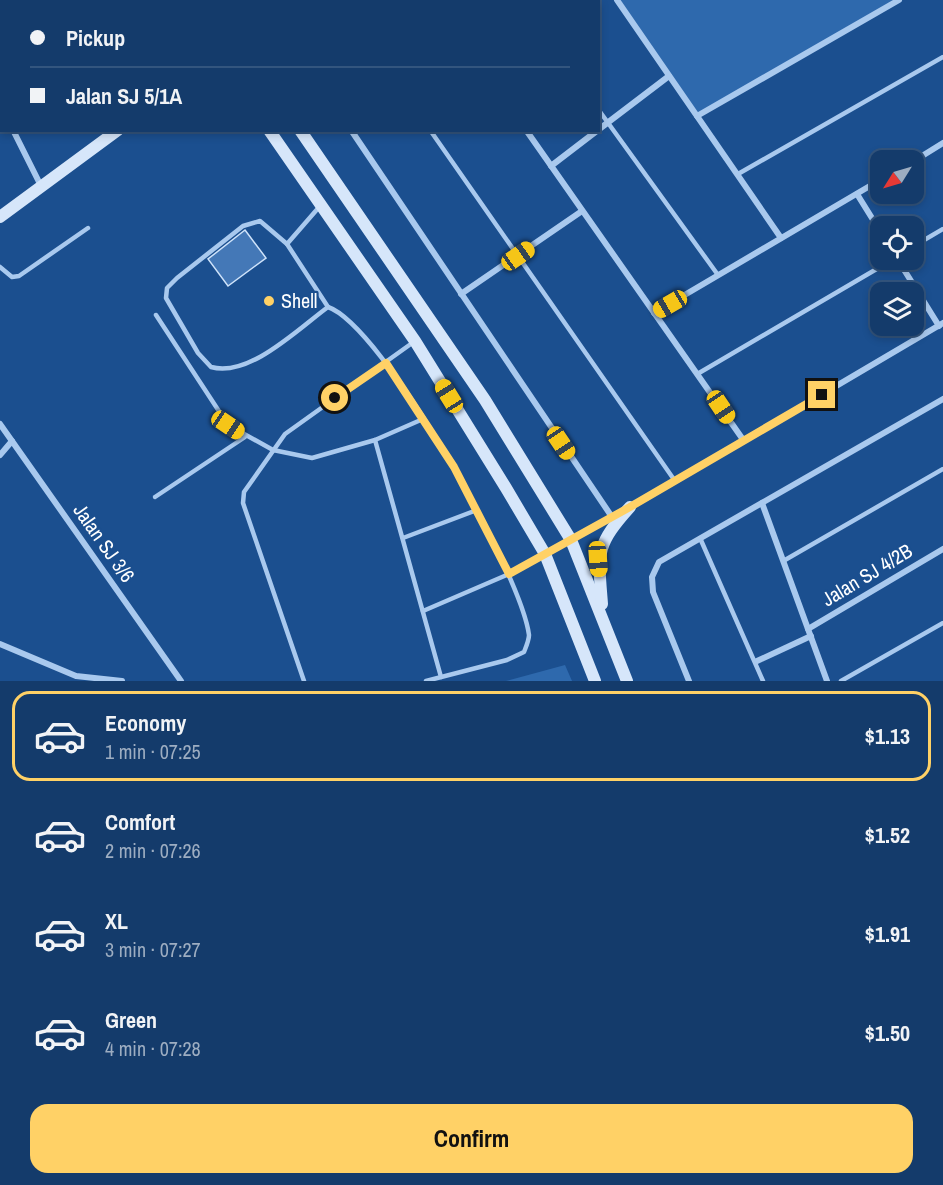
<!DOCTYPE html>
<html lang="en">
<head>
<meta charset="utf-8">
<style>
	:root { --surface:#143b6b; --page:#1d4271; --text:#f1f3f6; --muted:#9dadc1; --line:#33557e; --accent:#ffd166 }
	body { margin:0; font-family:"Archivo Narrow",sans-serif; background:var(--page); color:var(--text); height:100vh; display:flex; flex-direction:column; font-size:22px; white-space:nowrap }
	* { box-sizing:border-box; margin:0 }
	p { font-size:20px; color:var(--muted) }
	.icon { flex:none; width:33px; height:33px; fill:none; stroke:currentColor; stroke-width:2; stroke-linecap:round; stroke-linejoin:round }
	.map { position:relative; height:681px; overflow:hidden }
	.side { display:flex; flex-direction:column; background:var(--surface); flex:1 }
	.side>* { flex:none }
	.hud { position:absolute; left:0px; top:0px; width:600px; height:132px; box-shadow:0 3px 9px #0003,0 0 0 2px var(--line); display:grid; align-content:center; height:132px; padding:0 30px; background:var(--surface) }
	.needle { width:39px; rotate:233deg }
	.fabs { position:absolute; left:870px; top:150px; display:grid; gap:12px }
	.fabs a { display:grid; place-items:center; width:54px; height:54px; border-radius:12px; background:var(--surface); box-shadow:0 3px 9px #0003,0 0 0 2px var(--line); font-size:30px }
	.end { position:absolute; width:27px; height:27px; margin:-14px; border:8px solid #ffd166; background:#111; box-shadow:0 0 0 3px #111 }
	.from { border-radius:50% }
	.car { position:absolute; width:18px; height:36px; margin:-18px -9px; border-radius:8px; box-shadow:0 0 4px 2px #0007; background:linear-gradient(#f5c518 24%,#345 0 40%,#f5c518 0 76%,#345 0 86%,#f5c518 0) }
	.hud b { display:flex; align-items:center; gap:21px; height:57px; font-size:22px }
	.hud b+b { border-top:2px solid var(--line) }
	.hud i { width:15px; height:15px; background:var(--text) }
	ul { padding:10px 0 0; list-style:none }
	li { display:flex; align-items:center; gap:18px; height:90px; margin:0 12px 9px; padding:0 18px; border:3px solid transparent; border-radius:18px }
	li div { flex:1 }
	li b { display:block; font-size:22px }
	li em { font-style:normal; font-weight:700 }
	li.current { border-color:var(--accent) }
	li>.icon { width:54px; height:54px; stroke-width:1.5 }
	.action { display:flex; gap:12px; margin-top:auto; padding:12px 30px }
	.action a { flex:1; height:69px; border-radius:18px; background:var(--accent); color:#111; font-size:24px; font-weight:700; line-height:69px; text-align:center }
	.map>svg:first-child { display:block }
</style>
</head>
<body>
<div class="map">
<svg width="943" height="681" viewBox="0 0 943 681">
	<rect width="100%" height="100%" fill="#1b4f8f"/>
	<!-- green -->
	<g fill="#2e69ad">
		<path d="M620,0H895L698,113Z"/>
		<path d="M565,665L572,681H506Z"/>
	</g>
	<!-- building -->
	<path fill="#4478b7" stroke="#cfe3fa" stroke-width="1.5" d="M245,230L266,258L228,286L208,259Z"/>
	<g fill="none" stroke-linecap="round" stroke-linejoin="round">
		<!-- lane -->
		<g stroke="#a9c9ee" stroke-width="4.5">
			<path d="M46,0L47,2"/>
			<path d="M342,0L343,2"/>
			<path d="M521,0L522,2"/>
			<path d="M0,77L2,76"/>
			<path d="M598,109L718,275"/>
			<path d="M430,130L675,481"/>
			<path d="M738,174L943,57"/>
			<path d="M320,206L287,244L260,221L243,226L177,278L167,288L166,298L198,353L211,367C249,378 298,329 328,307C383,326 521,573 529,635C529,640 526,647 524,652L507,660L426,681"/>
			<path d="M287,244L328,307"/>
			<path d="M914,246L943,229"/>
			<path d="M0,267L12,277L19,276L88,228"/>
			<path d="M156,315L228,425L273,450L312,458L375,440L423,419"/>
			<path d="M699,373L892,260"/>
			<path d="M375,440L441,677"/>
			<path d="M155,497L245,437"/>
			<path d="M403,538L477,510"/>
			<path d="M700,538L763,681"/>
			<path d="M785,560L943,469"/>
			<path d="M423,611L509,574L543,555"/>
			<path d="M304,681L243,503L244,492L285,434L415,341"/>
			<path d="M841,681L943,623"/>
		</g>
		<!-- street -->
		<g stroke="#a9c9ee" stroke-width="6">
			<path d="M142,0L143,2"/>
			<path d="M263,0L264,2"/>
			<path d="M434,0L435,2"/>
			<path d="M617,0L781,238"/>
			<path d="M0,104L2,107"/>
			<path d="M697,116L899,0"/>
			<path d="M13,130L41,186"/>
			<path d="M351,130L612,517"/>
			<path d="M526,130L744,441"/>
			<path d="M598,130L669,76"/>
			<path d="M914,161L943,143"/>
			<path d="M551,166L598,130"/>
			<path d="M857,194L880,231"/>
			<path d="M898,260L939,326"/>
			<path d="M461,294L582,211"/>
			<path d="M654,313L880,180"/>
			<path d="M0,424L181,681"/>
			<path d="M0,455L12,441"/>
			<path d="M762,503L827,681"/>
			<path d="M631,507L943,323"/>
			<path d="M545,554L614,516"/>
			<path d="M808,629L943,549"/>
			<path d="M0,644L76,676L122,681"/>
			<path d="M757,661L811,636"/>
			<path d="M689,681L653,592L652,577L659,562L943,399"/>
		</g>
		<!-- secondary -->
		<g stroke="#d6e6fa" stroke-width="12">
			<path d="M182,0L183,2"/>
			<path d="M213,0L214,2"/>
			<path d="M269,130L415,341L506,488L545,554L595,681"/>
			<path d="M300,130L485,400L571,540L627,681"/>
			<path d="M0,217L118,130"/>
			<path d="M602,604C598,553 595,546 630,507"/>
		</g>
	</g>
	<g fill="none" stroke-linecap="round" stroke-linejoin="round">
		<!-- route -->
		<path stroke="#ffd166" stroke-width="8" d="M335,398L386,363L454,467L509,574L630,507L822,395"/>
	</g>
	<!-- markers -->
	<circle fill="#ffd166" stroke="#1b4f8f" stroke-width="2" cx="269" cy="301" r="6"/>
	<g text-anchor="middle" stroke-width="4.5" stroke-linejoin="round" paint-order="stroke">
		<!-- poi labels -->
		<g font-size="20" fill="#fff" stroke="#1b4f8f" text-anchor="start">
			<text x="281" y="308">Shell</text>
		</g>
		<!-- street labels -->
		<g font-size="20" fill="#fff" stroke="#1b4f8f">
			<text transform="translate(104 543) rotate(55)" y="7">Jalan SJ 3/6</text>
			<text transform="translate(867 575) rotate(-31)" y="7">Jalan SJ 4/2B</text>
		</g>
	</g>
</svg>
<div class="fabs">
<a><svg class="needle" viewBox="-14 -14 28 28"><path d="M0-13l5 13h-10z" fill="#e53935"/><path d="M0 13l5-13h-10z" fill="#9dadc1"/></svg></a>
<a><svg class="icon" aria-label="locate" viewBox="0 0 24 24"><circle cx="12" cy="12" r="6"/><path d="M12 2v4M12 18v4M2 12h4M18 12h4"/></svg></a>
<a><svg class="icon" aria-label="layers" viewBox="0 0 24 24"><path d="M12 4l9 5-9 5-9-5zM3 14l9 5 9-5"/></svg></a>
</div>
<i class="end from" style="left:335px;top:398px"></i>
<i class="end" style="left:822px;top:395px"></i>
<i class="car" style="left:518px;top:256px;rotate:55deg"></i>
<i class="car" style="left:670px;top:304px;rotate:240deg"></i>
<i class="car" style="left:449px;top:396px;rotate:328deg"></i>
<i class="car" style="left:721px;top:407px;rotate:146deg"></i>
<i class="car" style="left:228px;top:425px;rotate:124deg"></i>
<i class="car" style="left:561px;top:443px;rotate:146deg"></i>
<i class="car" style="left:598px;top:559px;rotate:176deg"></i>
<div class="hud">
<b><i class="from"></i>Pickup</b>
<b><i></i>Jalan SJ 5/1A</b>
</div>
</div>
<section class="side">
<ul>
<li class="current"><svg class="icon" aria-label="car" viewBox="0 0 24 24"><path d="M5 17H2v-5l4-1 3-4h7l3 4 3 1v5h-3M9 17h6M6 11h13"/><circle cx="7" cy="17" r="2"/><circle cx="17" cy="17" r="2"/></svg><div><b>Economy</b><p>1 min · 07:25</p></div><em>$1.13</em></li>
<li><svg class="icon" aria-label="car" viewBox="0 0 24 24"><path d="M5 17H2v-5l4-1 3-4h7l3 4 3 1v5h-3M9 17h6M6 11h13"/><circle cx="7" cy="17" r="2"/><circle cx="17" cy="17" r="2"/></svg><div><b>Comfort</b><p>2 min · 07:26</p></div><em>$1.52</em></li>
<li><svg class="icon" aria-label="car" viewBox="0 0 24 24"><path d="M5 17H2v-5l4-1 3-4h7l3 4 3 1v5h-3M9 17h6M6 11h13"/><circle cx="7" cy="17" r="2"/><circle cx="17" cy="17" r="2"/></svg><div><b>XL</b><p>3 min · 07:27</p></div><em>$1.91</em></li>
<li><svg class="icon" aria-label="car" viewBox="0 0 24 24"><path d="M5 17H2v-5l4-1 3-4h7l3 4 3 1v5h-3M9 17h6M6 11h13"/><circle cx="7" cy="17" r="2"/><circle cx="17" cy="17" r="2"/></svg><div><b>Green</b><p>4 min · 07:28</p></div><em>$1.50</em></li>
</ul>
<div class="action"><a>Confirm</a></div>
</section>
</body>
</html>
